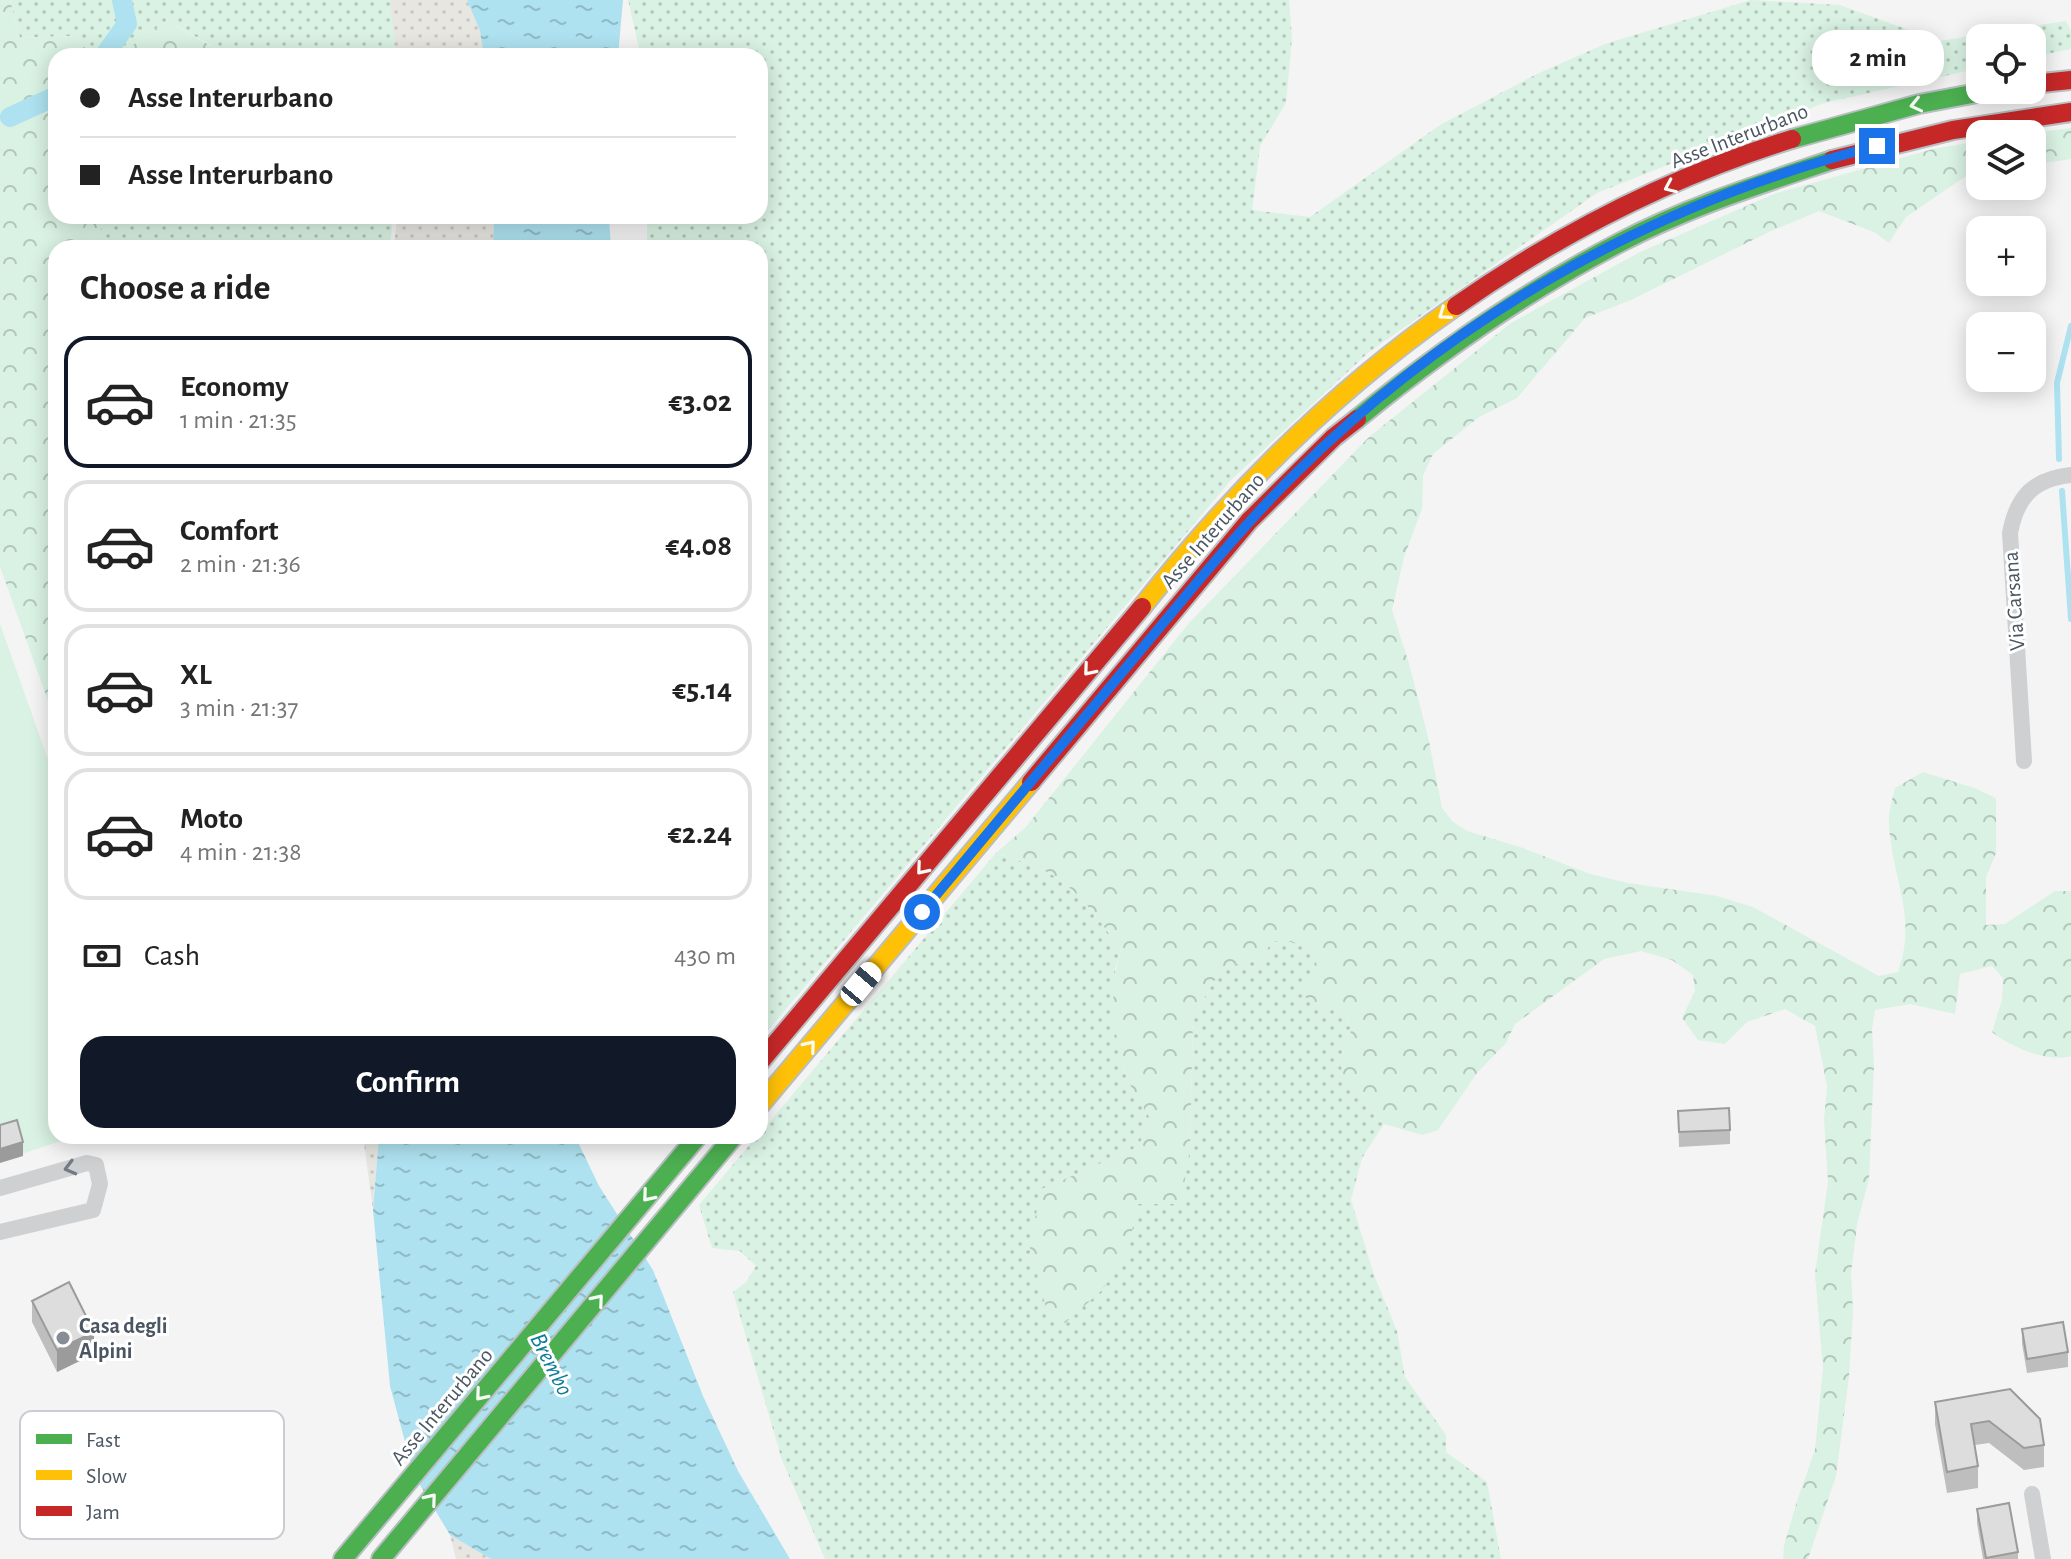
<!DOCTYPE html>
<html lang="en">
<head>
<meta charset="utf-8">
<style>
	:root { --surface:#fff; --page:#f2f2f2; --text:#222; --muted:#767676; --line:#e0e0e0; --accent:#111827 }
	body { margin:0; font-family:"Alegreya Sans",sans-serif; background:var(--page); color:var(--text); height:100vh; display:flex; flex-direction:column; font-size:30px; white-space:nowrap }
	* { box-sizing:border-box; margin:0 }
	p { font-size:26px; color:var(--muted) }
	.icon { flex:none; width:44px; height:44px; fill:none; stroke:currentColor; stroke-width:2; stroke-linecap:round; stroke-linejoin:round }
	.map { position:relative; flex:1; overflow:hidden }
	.side { position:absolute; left:48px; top:240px; width:720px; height:904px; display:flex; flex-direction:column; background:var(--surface); border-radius:24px; box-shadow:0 4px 20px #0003 }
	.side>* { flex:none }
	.banner { position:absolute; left:48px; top:48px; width:720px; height:176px; border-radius:24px; box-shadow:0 4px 20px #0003; display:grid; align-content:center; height:176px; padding:0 32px; background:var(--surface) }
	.fabs { position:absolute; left:1966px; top:24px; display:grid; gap:16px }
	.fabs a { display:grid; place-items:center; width:80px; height:80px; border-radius:16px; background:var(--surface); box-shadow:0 4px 20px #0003; font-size:40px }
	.end { position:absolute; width:36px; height:36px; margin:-18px; border:10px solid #1a73e8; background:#fff; box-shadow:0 0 0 4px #fff }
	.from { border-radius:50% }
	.bubble { position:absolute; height:56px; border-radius:24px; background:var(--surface); box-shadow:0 4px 20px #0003; font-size:26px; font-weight:700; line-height:56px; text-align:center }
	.car { position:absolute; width:24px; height:48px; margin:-24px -12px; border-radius:10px; box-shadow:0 0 6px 2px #0007; background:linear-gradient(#fff 24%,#345 0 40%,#fff 0 76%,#345 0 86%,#fff 0) }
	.banner b { display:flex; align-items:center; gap:28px; height:76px; font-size:30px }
	.banner b+b { border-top:2px solid var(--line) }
	.banner i { width:20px; height:20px; background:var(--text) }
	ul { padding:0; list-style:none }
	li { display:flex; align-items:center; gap:24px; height:132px; margin:0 16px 12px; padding:0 16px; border:4px solid var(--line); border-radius:24px }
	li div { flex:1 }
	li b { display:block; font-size:30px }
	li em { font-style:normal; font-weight:700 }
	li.active { border-color:var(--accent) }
	li>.icon { width:72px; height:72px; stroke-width:1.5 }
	h2 { padding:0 32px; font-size:36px; line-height:96px }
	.pay { display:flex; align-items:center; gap:20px; height:88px; padding:0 32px; font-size:30px }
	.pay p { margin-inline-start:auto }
	.primary-button { display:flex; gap:16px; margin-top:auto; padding:16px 32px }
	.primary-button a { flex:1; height:92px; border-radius:24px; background:var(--accent); color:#fff; font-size:32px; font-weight:700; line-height:92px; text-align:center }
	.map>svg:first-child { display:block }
</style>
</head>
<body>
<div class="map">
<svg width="2071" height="1559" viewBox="0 0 2071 1559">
	<defs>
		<pattern id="grass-dots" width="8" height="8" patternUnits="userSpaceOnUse" patternTransform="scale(2)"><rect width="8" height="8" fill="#d9f2e3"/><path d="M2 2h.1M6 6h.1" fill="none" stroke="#b2c7bb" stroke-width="1.8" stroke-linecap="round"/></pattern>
		<pattern id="forest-crowns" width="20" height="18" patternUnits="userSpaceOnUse" patternTransform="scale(2)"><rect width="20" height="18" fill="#d9f2e3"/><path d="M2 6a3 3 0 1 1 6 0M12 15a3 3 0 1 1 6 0" fill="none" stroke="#b2c7bb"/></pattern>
		<pattern id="sand-dots" width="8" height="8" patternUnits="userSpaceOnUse" patternTransform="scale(2)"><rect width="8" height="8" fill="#e7e6e1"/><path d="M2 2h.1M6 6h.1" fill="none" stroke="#c8c7c4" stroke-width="1.8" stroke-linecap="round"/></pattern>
		<pattern id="water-ripples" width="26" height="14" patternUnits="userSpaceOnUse" patternTransform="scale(2)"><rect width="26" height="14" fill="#aee2f0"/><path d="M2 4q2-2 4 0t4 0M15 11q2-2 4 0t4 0" fill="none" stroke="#90bac6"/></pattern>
	</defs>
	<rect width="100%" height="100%" fill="#f4f4f4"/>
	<!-- grass -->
	<g fill="url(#grass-dots)">
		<path d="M10,0H391L396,56H210L211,45L167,21L117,56H96L69,36L20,38Z"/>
		<path d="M628,0H1289L1292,38L1286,103L1260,146L1252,210L1310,217L1440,125L1537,74L1605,44L1751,0L1840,5L1939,41L2066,21L2071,31V49L2032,57V38H1980V68L1824,103L1597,193L1369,352L1231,480L760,1040V248H647V216H760V56H641Z"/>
		<path d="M112,216H393L390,248H84Z"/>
		<path d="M996,853C1017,860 1041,867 1059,879C1084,897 1103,925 1121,950L1115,969L1124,1071L1151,1120L1138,1147L1042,1189L1126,1257L1137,1204L1190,1148L1193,1016L1223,967L1265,958L1270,941H1288L1312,950L1318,969L1315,1004L1347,1015L1351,1031L1340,1062L1359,1096L1384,1124L1362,1158L1351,1200L1374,1275L1397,1331L1405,1377L1446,1435V1452L1487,1482L1501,1559H825L782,1460L733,1292L746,1282L756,1266L740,1251L712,1248L699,1205L757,1136H760V1133Z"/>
	</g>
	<!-- forest -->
	<g fill="url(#forest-crowns)">
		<path d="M0,0H10L20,38L69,36L96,56H56V216H112L84,248H56V723L0,567Z"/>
		<path d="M167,21L211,46L210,56H117Z"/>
		<path d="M2071,128V159L2032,165V134H2022Z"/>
		<path d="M1980,141V173L1969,174L1906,217L1889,243L1874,232L1819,211L1769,232L1631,300L1585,318L1517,398L1479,417L1433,454L1423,476L1422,509L1404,557L1392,610L1410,667L1429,741L1442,808L1453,822L1467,831L1523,848L1590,874L1628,883L1717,896L1753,907L1879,976L1898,972C1918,915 1892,879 1889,825C1888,813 1892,800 1895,788L1923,772L1974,788L1996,798V853L1986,877V925L2005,924L2055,891H2071V1056C2047,1063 2011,1047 1992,1032L2002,1000L2003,978L1992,966L1960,974L1955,1014L1910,1004L1875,1010L1872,1029L1874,1065L1869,1178L1857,1225L1851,1273L1853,1311L1849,1377L1836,1476L1808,1559H1783L1784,1546L1797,1501L1815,1450L1823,1369L1815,1274L1828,1181L1824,1120L1827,1086L1815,1026L1785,1009L1747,1022L1725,1044L1698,1040L1682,1018L1695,991L1693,975L1672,960L1641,951L1604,959L1515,1024L1506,1043L1477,1073L1438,1130L1422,1135L1384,1124L1359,1096L1346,1088L1340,1062L1351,1031L1347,1015L1315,1004L1301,994L1318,969L1312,950L1288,941H1270L1265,958L1223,967L1193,1016L1190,1148L1181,1204H1138L1126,1257L1101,1291L1065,1323L1049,1319L1029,1244L1042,1189L1138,1147L1151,1120C1142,1104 1129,1087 1124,1069C1112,1031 1109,988 1121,950C1103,925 1084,897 1059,879C1041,867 1017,860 996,853L1025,828L1189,623L1369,437L1511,323L1640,252L1774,194L1933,149Z"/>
	</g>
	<!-- sand -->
	<g fill="url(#sand-dots)">
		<path d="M390,0H467L480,31L484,56H396Z"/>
		<path d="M397,216H494L493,248H394Z"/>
		<path d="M363,1136H379L373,1210Z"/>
		<path d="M450,1535L491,1559H456Z"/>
	</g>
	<!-- pitch -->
	<path fill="#d9f2e3" d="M0,624L56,782V1136H76L0,1161Z"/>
	<!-- water -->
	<g fill="url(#water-ripples)">
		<path d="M467,0H623L618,56H484L480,31Z"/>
		<path d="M494,216H609L611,248H493Z"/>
		<path d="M379,1136H575L599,1186L653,1270L703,1396L738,1471L790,1559H491L450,1535L414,1475L390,1386L373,1210Z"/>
	</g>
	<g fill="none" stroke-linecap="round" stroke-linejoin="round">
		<!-- stream -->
		<g stroke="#aee2f0" stroke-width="6">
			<path d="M2059,459L2057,383L2071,326"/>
			<path d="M2062,491L2071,619"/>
		</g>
		<!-- canal -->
		<g stroke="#aee2f0" stroke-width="20">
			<path d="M104,56L127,24L122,0"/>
			<path d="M10,117L56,96"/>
		</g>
		<defs>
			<g id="fast">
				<path d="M1792,139L1919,104L1993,90"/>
				<path d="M1357,419C1440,351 1526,291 1621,242C1688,207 1761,184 1832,160"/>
				<path d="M343,1559L698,1136"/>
				<path d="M381,1559L734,1136"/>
			</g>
			<g id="slow">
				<path d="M1142,607C1232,493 1336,389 1456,306"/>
				<path d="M760,1105L1031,782"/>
			</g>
			<g id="jam">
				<path d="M2032,84L2071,80"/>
				<path d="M1832,160L1953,130L2071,112"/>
				<path d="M1456,306C1559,234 1672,176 1792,139"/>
				<path d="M1031,782L1249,521L1334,437L1357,419"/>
				<path d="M760,1062L1142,607"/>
			</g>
		</defs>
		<!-- fast casing -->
		<use href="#fast" stroke="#b9bec3" stroke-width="22"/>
		<!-- slow casing -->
		<use href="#slow" stroke="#b9bec3" stroke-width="22"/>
		<!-- jam casing -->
		<use href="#jam" stroke="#b9bec3" stroke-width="22"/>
		<!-- street -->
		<g stroke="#ced0d2" stroke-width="16">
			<path d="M2024,761L2010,533C2017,496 2034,479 2071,475"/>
			<path d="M0,1188L87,1163L96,1165L100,1184L93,1210L0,1232"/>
			<path d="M2032,1494L2043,1559"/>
		</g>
		<!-- fast -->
		<use href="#fast" stroke="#4caf50" stroke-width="18"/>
		<!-- slow -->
		<use href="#slow" stroke="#ffc107" stroke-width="18"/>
		<!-- jam -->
		<use href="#jam" stroke="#c62828" stroke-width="18"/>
	</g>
	<!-- wall -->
	<g fill="#bebebf">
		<path d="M1678,1111L1730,1130V1144L1679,1147Z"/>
		<path d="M32,1301L94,1354L57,1372L32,1322Z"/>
		<path d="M2022,1329L2068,1352V1367L2027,1373L2022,1344Z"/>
		<path d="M2010,1389L2044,1445V1467L2024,1470L1989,1443L1975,1445L1978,1466V1488L1947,1493L1935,1424V1402Z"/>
		<path d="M1977,1509L2018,1552V1559H1983L1977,1523Z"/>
	</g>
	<!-- shaded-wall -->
	<g fill="#9b9b9b">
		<path d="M23,1142V1156L0,1163V1149Z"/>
		<path d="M94,1332V1354L57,1372V1350Z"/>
	</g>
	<!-- building -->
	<g fill="#ddddde" stroke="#9b9b9b" stroke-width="2">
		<path d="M1729,1108L1730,1130L1679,1132L1678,1111Z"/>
		<path d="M17,1120L23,1142L0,1149V1125Z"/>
		<path d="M69,1282L94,1332L57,1350L32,1301Z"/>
		<path d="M2063,1322L2068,1352L2027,1359L2022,1329Z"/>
		<path d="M2010,1389L2040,1419L2044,1445L2024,1448L1989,1421L1971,1424L1978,1466L1947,1472L1935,1402Z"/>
		<path d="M2009,1503L2018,1552L1986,1558L1977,1509Z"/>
	</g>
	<!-- one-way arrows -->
	<defs><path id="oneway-chevron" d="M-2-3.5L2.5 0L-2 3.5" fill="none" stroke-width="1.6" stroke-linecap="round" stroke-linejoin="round" transform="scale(2)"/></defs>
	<g stroke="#f6fbf6">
		<use href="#oneway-chevron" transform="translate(1916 105) rotate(167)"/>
		<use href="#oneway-chevron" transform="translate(1670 187) rotate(156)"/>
		<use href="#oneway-chevron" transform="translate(1444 314) rotate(145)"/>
		<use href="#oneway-chevron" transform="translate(1089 670) rotate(130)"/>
		<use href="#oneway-chevron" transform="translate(922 869) rotate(130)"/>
		<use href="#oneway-chevron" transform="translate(810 1046) rotate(-50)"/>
		<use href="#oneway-chevron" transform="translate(648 1196) rotate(130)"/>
		<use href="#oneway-chevron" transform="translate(598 1300) rotate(-50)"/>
		<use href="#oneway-chevron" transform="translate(481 1395) rotate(130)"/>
		<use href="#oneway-chevron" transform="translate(431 1499) rotate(-50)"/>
	</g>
	<use stroke="#727b83" href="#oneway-chevron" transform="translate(70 1168) rotate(165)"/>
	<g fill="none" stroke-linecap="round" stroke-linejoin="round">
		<!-- route -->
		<path stroke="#1a73e8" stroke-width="10" d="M922,912C995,825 1067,738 1140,651C1191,590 1240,528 1297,472C1456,314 1661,200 1877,146"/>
	</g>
	<!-- markers -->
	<circle fill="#868d94" stroke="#fff" stroke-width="3" cx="63" cy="1338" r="8"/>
	<g text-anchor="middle" stroke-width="6" stroke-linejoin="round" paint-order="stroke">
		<!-- street labels -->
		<g font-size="22" fill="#4a5661" stroke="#fff">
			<text transform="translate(1739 135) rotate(-21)" y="8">Asse Interurbano</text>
			<text transform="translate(1212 530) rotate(-49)" y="8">Asse Interurbano</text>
			<text transform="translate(2013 601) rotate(-94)" y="8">Via Carsana</text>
			<text transform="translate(441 1406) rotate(-50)" y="8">Asse Interurbano</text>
		</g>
		<!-- poi labels -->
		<g font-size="22" font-weight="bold" fill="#4a5661" stroke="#fff" text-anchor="start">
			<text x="79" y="1333">Casa degli<tspan x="79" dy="25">Alpini</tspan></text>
		</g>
		<!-- water labels -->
		<g font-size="24" font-style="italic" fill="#0c7c9b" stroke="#fff">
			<text transform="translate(552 1364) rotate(63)" y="8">Brembo</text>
		</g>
	</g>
	<!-- legend -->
	<rect x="20" y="1411" width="264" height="128" rx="12" fill="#fff" stroke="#c9ccd0" stroke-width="2"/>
	<rect x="36" y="1434" width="36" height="10" fill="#4caf50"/>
	<rect x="36" y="1470" width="36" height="10" fill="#ffc107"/>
	<rect x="36" y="1506" width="36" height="10" fill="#c62828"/>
	<g font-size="22" fill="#4a5661">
		<text x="86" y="1447">Fast</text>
		<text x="86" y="1483">Slow</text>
		<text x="86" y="1519">Jam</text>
	</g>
</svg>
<div class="fabs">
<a><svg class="icon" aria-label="locate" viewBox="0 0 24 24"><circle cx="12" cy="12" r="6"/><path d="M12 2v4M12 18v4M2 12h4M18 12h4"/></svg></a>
<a><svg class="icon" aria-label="layers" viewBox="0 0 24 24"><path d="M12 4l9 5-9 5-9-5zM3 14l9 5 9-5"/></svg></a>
<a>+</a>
<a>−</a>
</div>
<i class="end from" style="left:922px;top:912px"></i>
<i class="end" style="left:1877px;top:146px"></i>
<div class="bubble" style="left:1812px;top:30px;width:132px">2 min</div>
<i class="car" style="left:861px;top:984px;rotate:40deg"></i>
<div class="banner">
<b><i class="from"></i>Asse Interurbano</b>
<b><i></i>Asse Interurbano</b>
</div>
<section class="side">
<h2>Choose a ride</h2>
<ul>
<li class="active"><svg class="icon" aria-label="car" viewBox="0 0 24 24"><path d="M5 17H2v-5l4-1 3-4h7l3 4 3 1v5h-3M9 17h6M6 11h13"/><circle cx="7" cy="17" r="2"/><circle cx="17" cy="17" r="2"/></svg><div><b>Economy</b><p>1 min · 21:35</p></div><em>€3.02</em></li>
<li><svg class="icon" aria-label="car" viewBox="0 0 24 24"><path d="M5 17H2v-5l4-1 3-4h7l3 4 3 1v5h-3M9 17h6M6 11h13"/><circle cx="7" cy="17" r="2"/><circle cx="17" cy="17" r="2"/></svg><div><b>Comfort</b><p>2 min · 21:36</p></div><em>€4.08</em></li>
<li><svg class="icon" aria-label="car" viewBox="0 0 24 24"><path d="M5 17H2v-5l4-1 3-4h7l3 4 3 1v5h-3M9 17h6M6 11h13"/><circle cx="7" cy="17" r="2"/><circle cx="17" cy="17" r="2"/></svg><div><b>XL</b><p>3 min · 21:37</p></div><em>€5.14</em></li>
<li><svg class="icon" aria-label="car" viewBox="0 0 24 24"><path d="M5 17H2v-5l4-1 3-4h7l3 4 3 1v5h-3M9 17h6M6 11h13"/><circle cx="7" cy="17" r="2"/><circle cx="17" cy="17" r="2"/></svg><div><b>Moto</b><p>4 min · 21:38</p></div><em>€2.24</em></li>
</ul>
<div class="pay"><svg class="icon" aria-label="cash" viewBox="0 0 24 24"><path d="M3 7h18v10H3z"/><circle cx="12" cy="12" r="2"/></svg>Cash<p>430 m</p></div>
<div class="primary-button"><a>Confirm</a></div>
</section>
</div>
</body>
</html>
